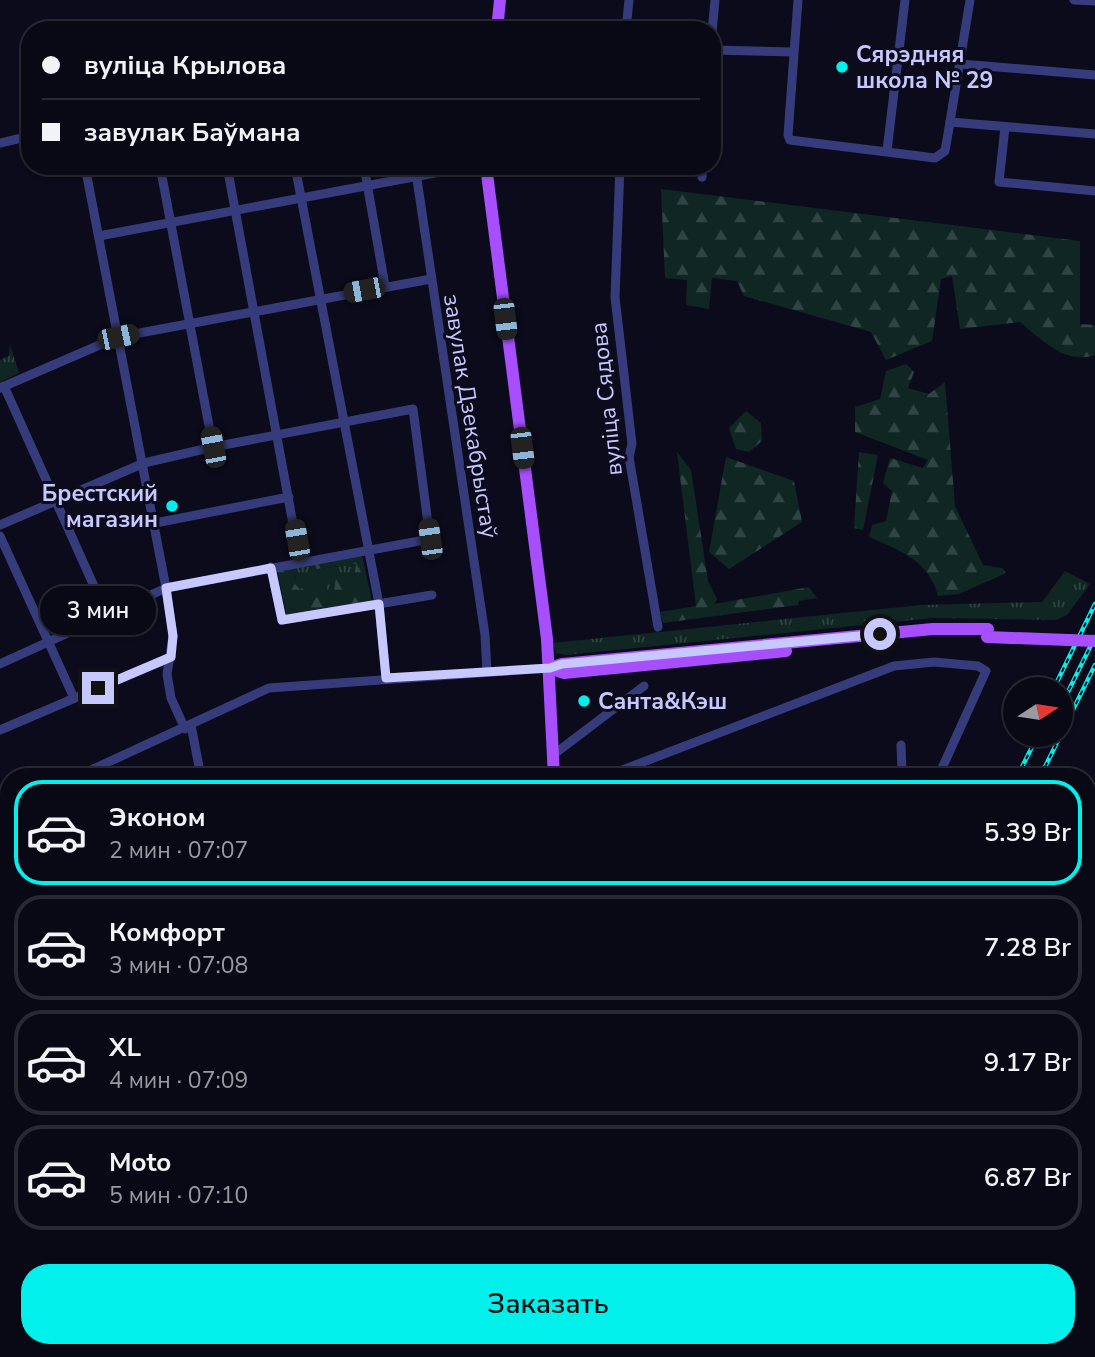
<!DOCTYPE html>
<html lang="ru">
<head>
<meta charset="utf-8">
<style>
	:root { --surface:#090815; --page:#171622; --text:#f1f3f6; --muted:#999aa0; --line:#292934; --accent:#01f0eb }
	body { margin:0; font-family:"Nunito Sans",sans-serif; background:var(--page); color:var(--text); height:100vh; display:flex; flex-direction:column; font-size:26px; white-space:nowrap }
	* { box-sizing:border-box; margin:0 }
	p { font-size:23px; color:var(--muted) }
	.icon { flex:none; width:38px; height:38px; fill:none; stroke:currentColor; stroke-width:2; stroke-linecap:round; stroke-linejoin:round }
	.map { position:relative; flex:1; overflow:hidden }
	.drawer { position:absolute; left:0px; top:768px; width:1096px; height:590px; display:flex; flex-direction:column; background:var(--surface); border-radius:28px 28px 0 0; box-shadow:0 2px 5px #0004,0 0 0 2px var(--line) }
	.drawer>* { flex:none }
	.top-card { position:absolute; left:21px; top:21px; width:700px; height:154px; border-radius:28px; box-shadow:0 2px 5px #0004,0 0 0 2px var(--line); display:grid; align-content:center; height:154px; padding:0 21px; background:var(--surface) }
	.needle { width:46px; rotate:78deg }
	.buttons { position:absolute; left:1003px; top:677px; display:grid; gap:14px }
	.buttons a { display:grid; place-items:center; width:70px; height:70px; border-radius:50%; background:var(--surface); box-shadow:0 2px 5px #0004,0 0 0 2px var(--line); font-size:35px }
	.end { position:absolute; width:32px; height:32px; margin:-16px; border:9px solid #c7c8ff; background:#111; box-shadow:0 0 0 4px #111 }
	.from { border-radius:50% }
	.bubble { position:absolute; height:49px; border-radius:24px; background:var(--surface); box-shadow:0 2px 5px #0004,0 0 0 2px var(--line); font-size:23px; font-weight:600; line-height:49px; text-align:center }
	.car { position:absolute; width:21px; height:42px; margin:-21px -10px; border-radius:9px; box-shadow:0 0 5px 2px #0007; background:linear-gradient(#222 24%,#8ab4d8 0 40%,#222 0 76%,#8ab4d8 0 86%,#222 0) }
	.top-card b { display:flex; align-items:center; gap:24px; height:66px; font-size:26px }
	.top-card b+b { border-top:2px solid var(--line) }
	.top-card i { width:18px; height:18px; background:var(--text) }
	ul { padding:12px 0 0; list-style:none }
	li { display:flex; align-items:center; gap:21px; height:105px; margin:0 14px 10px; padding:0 7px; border:4px solid var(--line); border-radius:28px }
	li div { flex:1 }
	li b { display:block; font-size:26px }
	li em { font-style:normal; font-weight:600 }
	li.selected { border-color:var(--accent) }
	li>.icon { width:63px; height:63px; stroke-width:1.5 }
	.cta { display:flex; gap:14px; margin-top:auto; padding:14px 21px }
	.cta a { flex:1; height:80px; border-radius:28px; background:var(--accent); color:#111; font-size:28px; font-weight:600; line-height:80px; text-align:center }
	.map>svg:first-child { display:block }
</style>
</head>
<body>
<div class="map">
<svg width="1095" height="1357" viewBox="0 0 1095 1357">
	<defs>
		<pattern id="grass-tufts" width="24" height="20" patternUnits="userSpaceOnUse" patternTransform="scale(1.75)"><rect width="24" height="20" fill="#0f2623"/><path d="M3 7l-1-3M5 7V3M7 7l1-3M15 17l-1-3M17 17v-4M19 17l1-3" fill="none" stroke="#304444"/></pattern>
		<pattern id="forest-firs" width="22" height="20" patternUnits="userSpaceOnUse" patternTransform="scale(1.75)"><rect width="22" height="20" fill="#0f2623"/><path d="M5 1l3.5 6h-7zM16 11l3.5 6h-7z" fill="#304444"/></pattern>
	</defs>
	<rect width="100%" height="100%" fill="#0c0b1c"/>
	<!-- grass -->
	<g fill="url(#grass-tufts)">
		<path d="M10,345L19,373L0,382V360L9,356Z"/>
		<path d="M314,563L318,569L356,564L354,576L334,593L300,589L295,584L297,566Z"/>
		<path d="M1065,571L1090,584L1067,615L1056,620L933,618L566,655L556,653L552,643L921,605L1042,602Z"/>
		<path d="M1095,914V945H1087V917Z"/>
		<path d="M1087,950H1095V975L1087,992Z"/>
	</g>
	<!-- forest -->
	<g fill="url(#forest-firs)">
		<path d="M661,189L1080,241V324L1095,325V355C1065,365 1042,340 1020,322L960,329L952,276L941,279L932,341L886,360L871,332L744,296L737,281L712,278L709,309L686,305L687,280L665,278Z"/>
		<path d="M906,364L914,372L908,388L929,394L945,382L955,506L983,565L1002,568L1006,573L959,594L938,596C929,560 899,550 869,537L872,525L886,521L892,491L883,483L890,458L923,468L928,460L855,432V407L880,399L886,371Z"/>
		<path d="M746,411L761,423L762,441L749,452L736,449L729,428Z"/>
		<path d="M677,452L691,470L708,581L717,599L714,604L809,587L817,598L799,601L798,605L663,623L660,612L696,606Z"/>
		<path d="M859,452L878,455L863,530L854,528Z"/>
		<path d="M726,457L794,481L802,522L729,569L709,552Z"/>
		<path d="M362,555L372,602L287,617L277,570L297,566L295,584L300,589L325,579L328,592L334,593L336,576H354L356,564L317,569L314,563Z"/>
	</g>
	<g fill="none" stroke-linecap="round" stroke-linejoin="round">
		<!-- minor -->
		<g stroke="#363c7b" stroke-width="9">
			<path d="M798,0L788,135L790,140L935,158L945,151L950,122L1095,134"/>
			<path d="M1074,0L1095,1"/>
			<path d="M626,30L629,0"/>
			<path d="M712,32L715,0"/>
			<path d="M712,50L793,52"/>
			<path d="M961,64L1095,75"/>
			<path d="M950,122L970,0"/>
			<path d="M1005,127L999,182L1095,191"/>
			<path d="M0,143L30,136"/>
			<path d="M887,151L905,0"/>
			<path d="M85,166L166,588L173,636L167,674L171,698L185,729"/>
			<path d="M160,166L213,447"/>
			<path d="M227,166L300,562"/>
			<path d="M295,166L379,604L386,678"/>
			<path d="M364,166L385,286"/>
			<path d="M415,166L485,635L487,672"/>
			<path d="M620,166L615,297L632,444L629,457L658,627"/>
			<path d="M702,177V166"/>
			<path d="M99,236L472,166"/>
			<path d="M4,386L107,615"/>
			<path d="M0,388L118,337L431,279"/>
			<path d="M155,523L289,497"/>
			<path d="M0,525L144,463L213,447L413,409L430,539L166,588L0,664"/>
			<path d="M0,536L74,698"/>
			<path d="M271,567L282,620L432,595"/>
			<path d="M191,725L201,777"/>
			<path d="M0,730L171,657"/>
			<path d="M901,745L902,771L906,777"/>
			<path d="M553,755L644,686"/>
			<path d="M76,777L269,688L550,668"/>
			<path d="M604,777L894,666L934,662L978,666L986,671L938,777"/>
			<path d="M0,811L9,807"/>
			<path d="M0,898L9,915"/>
			<path d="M1087,910L1095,907"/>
			<path d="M0,972L9,968"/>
			<path d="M0,1148L9,1143"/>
			<path d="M1087,1212L1095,1210"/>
			<path d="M0,1270L9,1265"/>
			<path d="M855,1349V1357"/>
			<path d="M1042,1349L1044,1357"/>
			<path d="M779,1357L784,1349"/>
			<path d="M909,1357L910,1349"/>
		</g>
		<!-- major -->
		<g stroke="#a74ffe" stroke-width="12">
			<path d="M497,30L500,0"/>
			<path d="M486,166L547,639L554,777"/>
			<path d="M550,668L562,664L933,629H988"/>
			<path d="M550,668L564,673L786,651"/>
			<path d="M1087,1023L1095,1006"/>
			<path d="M1087,1045L1095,1027"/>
			<path d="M571,1349V1357"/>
			<path d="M1081,1349L1084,1357"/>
		</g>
		<defs>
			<g id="rail">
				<path d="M1053,690L1095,604"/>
				<path d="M1060,708L1095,637"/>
				<path d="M1045,767L1095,665"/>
				<path d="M1017,777L1038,735"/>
				<path d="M636,1357L664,1349"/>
				<path d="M670,1357L680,1349"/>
				<path d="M694,1357L700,1349"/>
				<path d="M730,1357L733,1349"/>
				<path d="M744,1357L748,1349"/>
			</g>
		</defs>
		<!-- rail casing -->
		<use href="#rail" stroke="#01f0eb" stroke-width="4.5"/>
		<!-- rail -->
		<use href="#rail" stroke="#0c0b1c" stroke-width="2" stroke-dasharray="5" stroke-linecap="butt"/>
		<!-- major-bridge -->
		<path stroke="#a74ffe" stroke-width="12" d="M987,637L1095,641"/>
	</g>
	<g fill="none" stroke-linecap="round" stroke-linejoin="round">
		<!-- route -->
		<path stroke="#c7c8ff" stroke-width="9" d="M98,688L171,657L173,636L166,588L271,568L282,620L379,604L386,678L550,668L562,664L880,634"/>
	</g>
	<!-- markers -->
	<g fill="#01f0eb" stroke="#0c0b1c" stroke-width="2.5">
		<circle cx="842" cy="67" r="7"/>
		<circle cx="172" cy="506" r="7"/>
		<circle cx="584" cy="701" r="7"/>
	</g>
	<g text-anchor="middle" stroke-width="6" stroke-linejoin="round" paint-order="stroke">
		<!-- poi labels -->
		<g font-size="23" font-weight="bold" fill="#c7c8ff" stroke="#0c0b1c" text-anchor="start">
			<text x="856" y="62">Сярэдняя<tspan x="856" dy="26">школа № 29</tspan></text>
			<text x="158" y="501" text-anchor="end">Брестский<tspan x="158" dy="26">магазин</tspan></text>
			<text x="598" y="709">Санта&amp;Кэш</text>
		</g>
		<!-- street labels -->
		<g font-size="23" fill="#c7c8ff" stroke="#0c0b1c">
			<text transform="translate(606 399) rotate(-96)" y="8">вуліца Сядова</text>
			<text transform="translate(471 416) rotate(81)" y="8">завулак Дзекабрыстаў</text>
		</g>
	</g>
</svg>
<div class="buttons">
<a><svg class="needle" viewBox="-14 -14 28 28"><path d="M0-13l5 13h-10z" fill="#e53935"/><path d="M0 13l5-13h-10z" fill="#999aa0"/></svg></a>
</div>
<i class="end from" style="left:880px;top:634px"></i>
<i class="end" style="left:98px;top:688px"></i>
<div class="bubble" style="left:40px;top:586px;width:116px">3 мин</div>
<i class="car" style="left:364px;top:290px;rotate:259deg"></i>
<i class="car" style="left:505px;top:319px;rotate:173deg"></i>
<i class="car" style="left:118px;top:337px;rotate:78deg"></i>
<i class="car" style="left:213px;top:447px;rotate:349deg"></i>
<i class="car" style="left:522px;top:448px;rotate:173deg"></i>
<i class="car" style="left:430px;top:539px;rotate:352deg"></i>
<i class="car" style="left:297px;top:540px;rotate:350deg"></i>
<div class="top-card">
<b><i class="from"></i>вуліца Крылова</b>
<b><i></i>завулак Баўмана</b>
</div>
<section class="drawer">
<ul>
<li class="selected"><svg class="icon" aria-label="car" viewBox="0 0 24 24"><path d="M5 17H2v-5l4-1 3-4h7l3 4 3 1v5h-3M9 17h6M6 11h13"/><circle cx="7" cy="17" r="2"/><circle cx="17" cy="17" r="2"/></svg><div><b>Эконом</b><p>2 мин · 07:07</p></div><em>5.39 Br</em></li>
<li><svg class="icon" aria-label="car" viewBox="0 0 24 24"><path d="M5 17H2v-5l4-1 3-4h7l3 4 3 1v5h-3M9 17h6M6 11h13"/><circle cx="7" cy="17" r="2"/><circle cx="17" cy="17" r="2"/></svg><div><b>Комфорт</b><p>3 мин · 07:08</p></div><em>7.28 Br</em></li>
<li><svg class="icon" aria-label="car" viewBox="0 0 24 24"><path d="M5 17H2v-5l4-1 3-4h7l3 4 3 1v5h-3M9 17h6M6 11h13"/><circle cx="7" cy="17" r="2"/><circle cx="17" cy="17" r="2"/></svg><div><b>XL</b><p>4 мин · 07:09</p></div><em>9.17 Br</em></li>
<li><svg class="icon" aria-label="car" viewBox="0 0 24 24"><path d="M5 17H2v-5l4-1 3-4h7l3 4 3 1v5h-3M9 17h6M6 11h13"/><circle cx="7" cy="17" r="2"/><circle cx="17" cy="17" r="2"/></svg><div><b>Moto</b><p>5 мин · 07:10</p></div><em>6.87 Br</em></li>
</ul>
<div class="cta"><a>Заказать</a></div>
</section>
</div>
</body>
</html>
